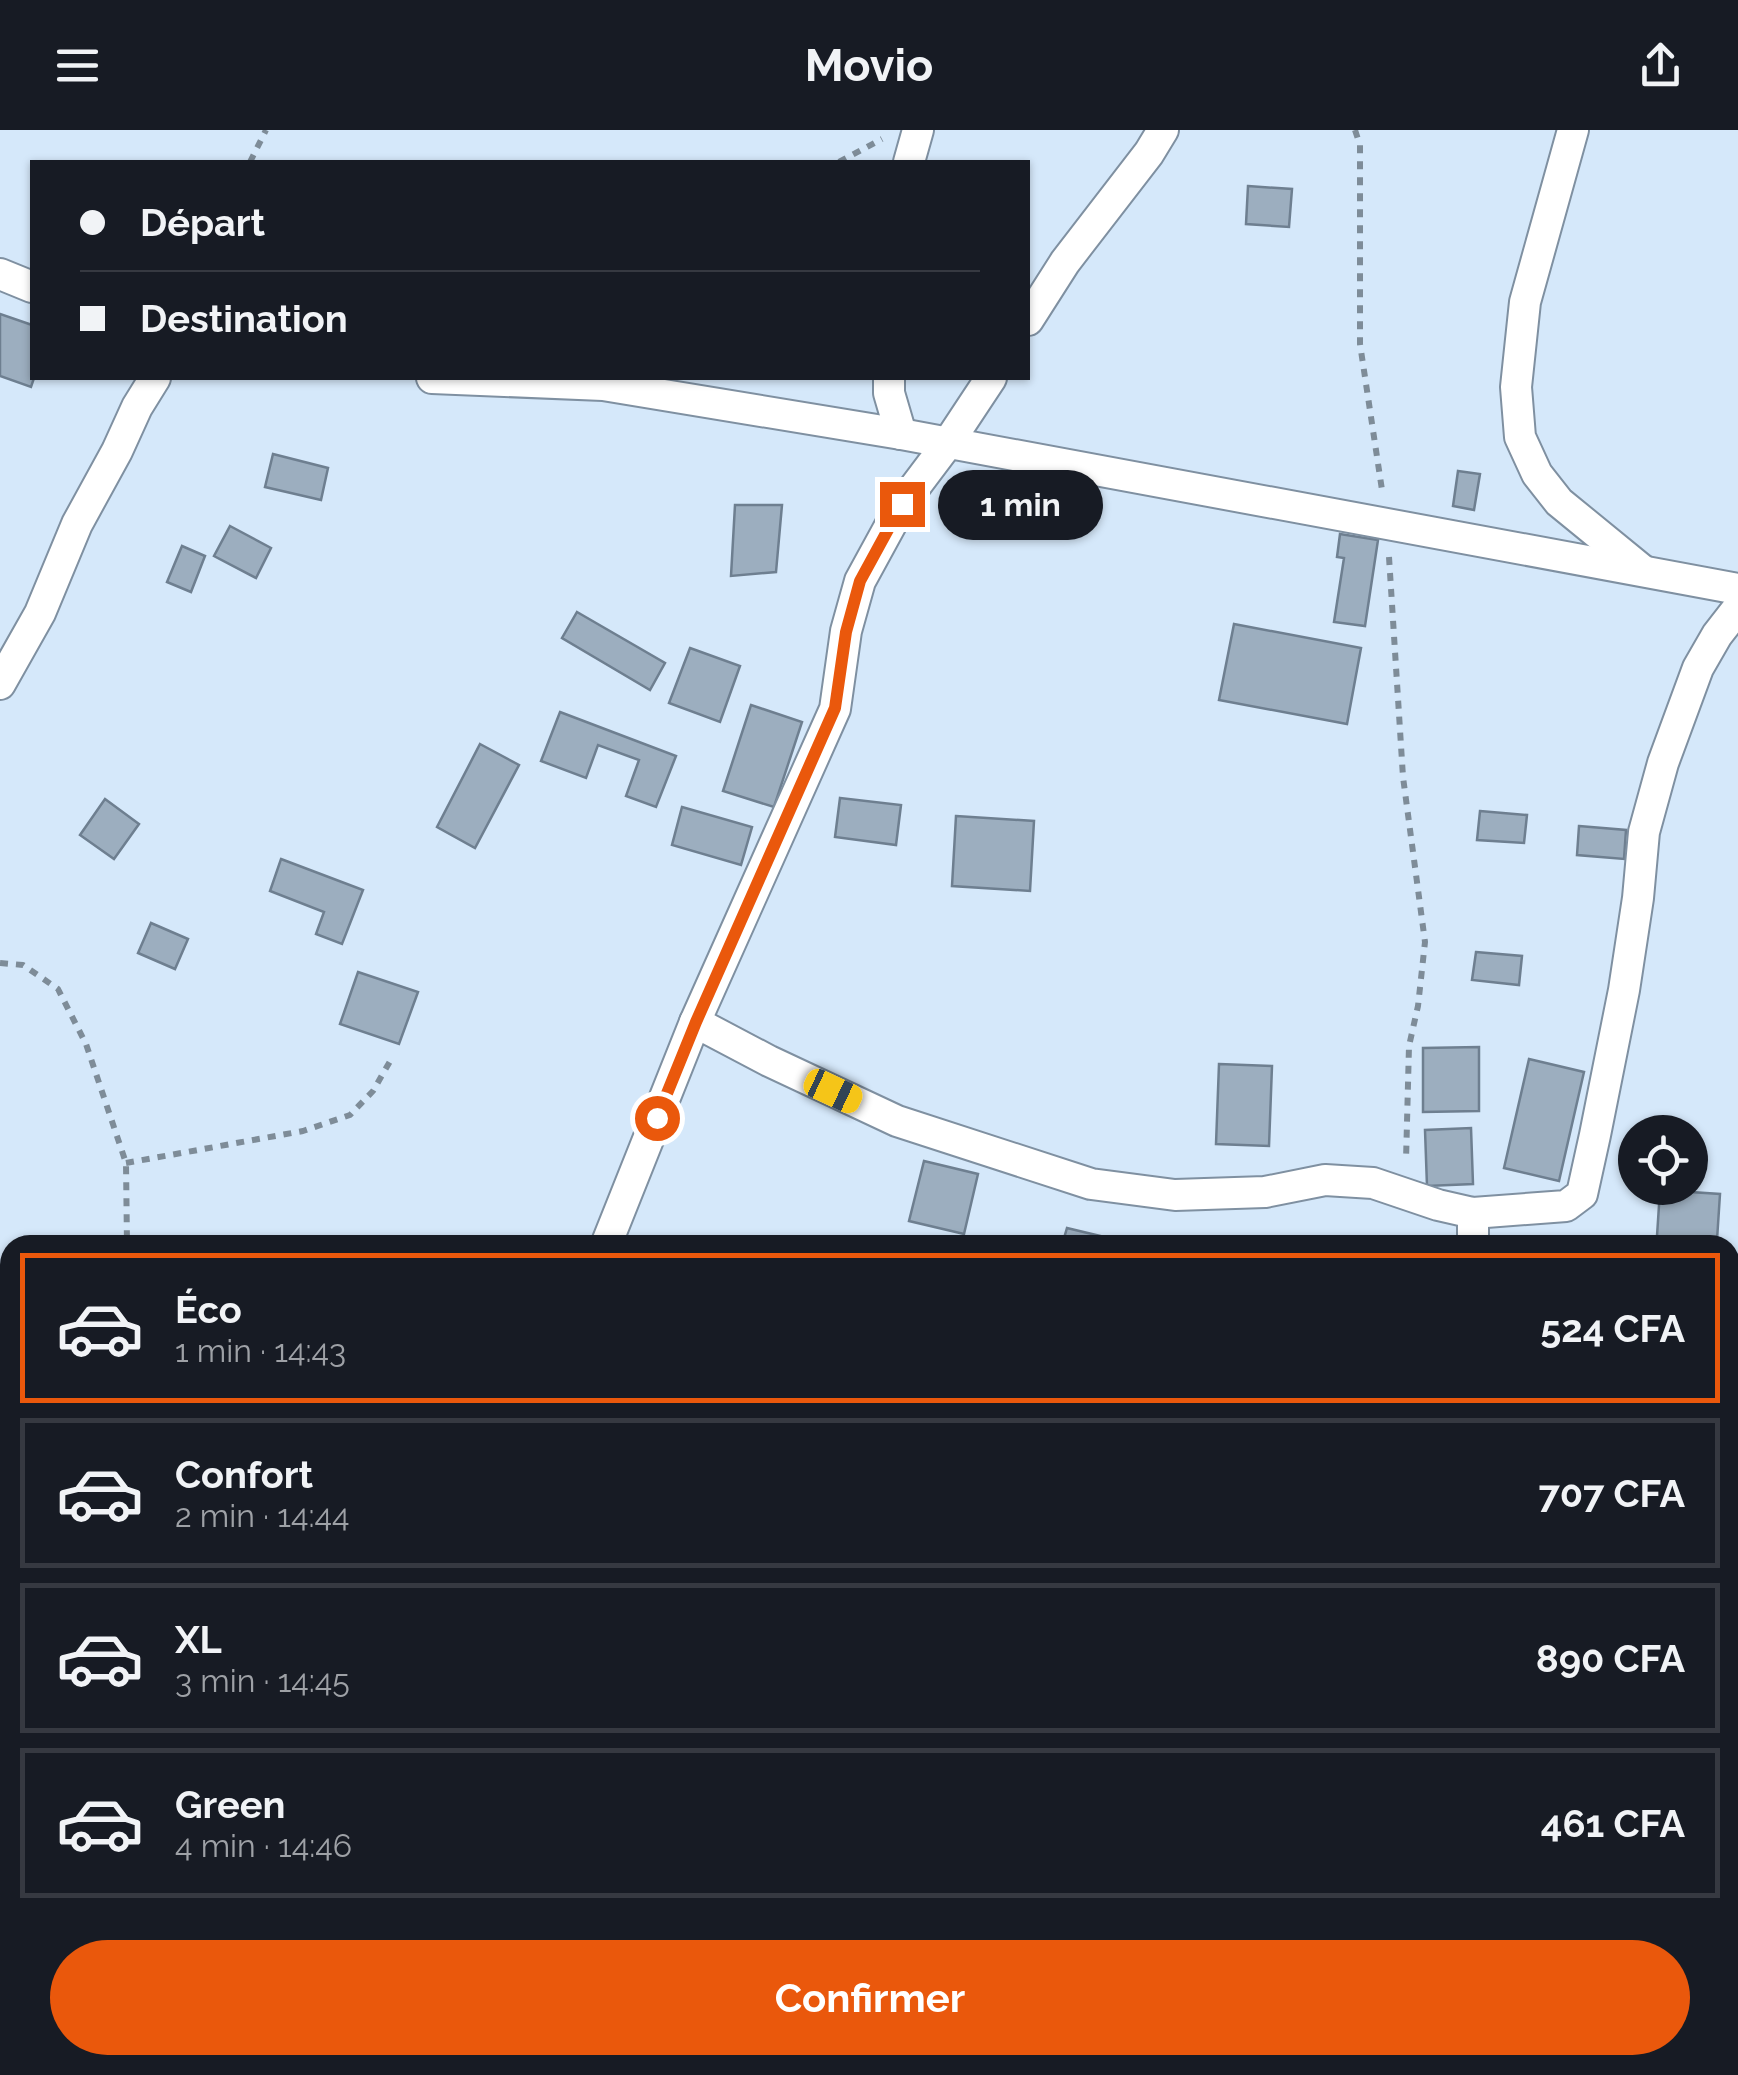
<!DOCTYPE html>
<html lang="fr">
<head>
<meta charset="utf-8">
<style>
	:root { --surface:#171b24; --page:#242831; --text:#f1f3f6; --muted:#9ea1a6; --line:#363941; --accent:#ea580c }
	body { margin:0; font-family:Raleway,sans-serif; background:var(--page); color:var(--text); height:100vh; display:flex; flex-direction:column; font-size:38px; white-space:nowrap }
	* { box-sizing:border-box; margin:0 }
	p { font-size:32px; color:var(--muted) }
	.icon { flex:none; width:55px; height:55px; fill:none; stroke:currentColor; stroke-width:2; stroke-linecap:round; stroke-linejoin:round }
	.map { position:relative; flex:1; overflow:hidden }
	.panel { position:absolute; left:0px; top:1105px; width:1740px; height:840px; display:flex; flex-direction:column; background:var(--surface); border-radius:30px 30px 0 0; box-shadow:0 2px 8px #0004 }
	.panel>* { flex:none }
	.banner { position:absolute; left:30px; top:30px; width:1000px; height:220px; border-radius:0px; box-shadow:0 2px 8px #0004; display:grid; align-content:center; height:220px; padding:0 50px; background:var(--surface) }
	.fabs { position:absolute; left:1618px; top:985px; display:grid; gap:20px }
	.fabs a { display:grid; place-items:center; width:90px; height:90px; border-radius:50%; background:var(--surface); box-shadow:0 2px 8px #0004; font-size:50px }
	.end { position:absolute; width:45px; height:45px; margin:-22px; border:12px solid #ea580c; background:#fff; box-shadow:0 0 0 5px #fff }
	.from { border-radius:50% }
	.bubble { position:absolute; height:70px; border-radius:35px; background:var(--surface); box-shadow:0 2px 8px #0004; font-size:32px; font-weight:700; line-height:70px; text-align:center }
	.car { position:absolute; width:30px; height:60px; margin:-30px -15px; border-radius:12px; box-shadow:0 0 8px 2px #0007; background:linear-gradient(#f5c518 24%,#345 0 40%,#f5c518 0 76%,#345 0 86%,#f5c518 0) }
	.banner b { display:flex; align-items:center; gap:35px; height:95px; font-size:38px }
	.banner b+b { border-top:2px solid var(--line) }
	.banner i { width:25px; height:25px; background:var(--text) }
	ul { padding:18px 0 0; list-style:none }
	li { display:flex; align-items:center; gap:30px; height:150px; margin:0 20px 15px; padding:0 30px; border:5px solid var(--line); border-radius:0px }
	li div { flex:1 }
	li b { display:block; font-size:38px }
	li em { font-style:normal; font-weight:700 }
	li.on { border-color:var(--accent) }
	li>.icon { width:90px; height:90px; stroke-width:1.5 }
	.primary-button { display:flex; gap:20px; margin-top:auto; padding:20px 50px }
	.primary-button a { flex:1; height:115px; border-radius:60px; background:var(--accent); color:#fff; font-size:40px; font-weight:700; line-height:115px; text-align:center }
	header { display:flex; justify-content:space-between; align-items:center; height:130px; padding:0 50px; background:var(--surface); font-size:45px; font-weight:700 }
	.map>svg:first-child { display:block }
</style>
</head>
<body>
<header><svg class="icon" aria-label="menu" viewBox="0 0 24 24"><path d="M4 6h16M4 12h16M4 18h16"/></svg>Movio<svg class="icon" aria-label="share" viewBox="0 0 24 24"><path d="M12 15V3M7 8l5-5 5 5M5 13v7h14v-7"/></svg></header>
<div class="map">
<svg width="1738" height="1945" viewBox="0 0 1738 1945">
	<rect width="100%" height="100%" fill="#d5e8fa"/>
	<!-- building -->
	<g fill="#9caebf" stroke="#6e7f90" stroke-width="2.5">
		<path d="M1248,56L1292,59L1289,97L1246,94Z"/>
		<path d="M0,184L32,195L34,248L31,257L0,246Z"/>
		<path d="M273,324L328,338L321,370L265,357Z"/>
		<path d="M1458,341L1480,344L1474,380L1453,376Z"/>
		<path d="M735,375H782L776,442L731,446Z"/>
		<path d="M230,396L271,418L256,448L214,426Z"/>
		<path d="M1340,404L1378,410L1365,496L1334,492L1344,428L1337,427Z"/>
		<path d="M182,416L205,426L191,462L167,452Z"/>
		<path d="M577,482L665,533L650,560L562,508Z"/>
		<path d="M1234,494L1361,518L1347,594L1219,570Z"/>
		<path d="M690,518L740,536L720,592L669,573Z"/>
		<path d="M751,575L802,592L774,677L723,661Z"/>
		<path d="M560,582L676,626L656,677L626,666L639,630L598,615L586,648L541,631Z"/>
		<path d="M480,614L519,635L475,718L437,697Z"/>
		<path d="M840,668L901,675L896,715L835,707Z"/>
		<path d="M105,669L139,694L114,729L80,705Z"/>
		<path d="M682,677L752,697L741,735L672,715Z"/>
		<path d="M1480,681L1527,685L1524,713L1477,710Z"/>
		<path d="M956,686L1034,691L1030,761L952,756Z"/>
		<path d="M1579,696L1626,700L1624,729L1577,725Z"/>
		<path d="M281,729L363,760L342,814L316,804L324,782L270,761Z"/>
		<path d="M151,793L188,809L175,839L138,823Z"/>
		<path d="M1476,822L1522,826L1519,855L1472,850Z"/>
		<path d="M358,842L418,862L399,914L340,894Z"/>
		<path d="M1479,917V981L1423,982V918Z"/>
		<path d="M1529,929L1584,942L1559,1051L1504,1038Z"/>
		<path d="M1219,934L1272,936L1269,1016L1216,1014Z"/>
		<path d="M1471,998L1473,1054L1427,1056L1425,1000Z"/>
		<path d="M924,1031L978,1044L964,1104L909,1091Z"/>
		<path d="M1660,1060L1720,1064L1717,1110L1657,1106Z"/>
		<path d="M1067,1098L1121,1111L1120,1115H1062Z"/>
		<path d="M1730,1133L1738,1134V1209L1730,1208Z"/>
		<path d="M1730,1210L1738,1211V1256L1730,1255Z"/>
		<path d="M1730,1452L1738,1454V1495L1730,1493Z"/>
		<path d="M0,1786L10,1790V1836L0,1861Z"/>
		<path d="M1730,1878L1738,1881V1893L1730,1912Z"/>
		<path d="M1633,1935H1659L1657,1943L1632,1938Z"/>
		<path d="M1687,1935H1720L1716,1945H1682Z"/>
	</g>
	<g fill="none" stroke-linecap="round" stroke-linejoin="round">
		<defs>
			<g id="minor">
				<path d="M1573,0L1525,172L1516,257L1520,307L1537,344L1559,372L1641,439"/>
				<path d="M909,32L918,0"/>
				<path d="M0,144L32,157"/>
				<path d="M1028,190L1065,132L1149,23L1163,0"/>
				<path d="M432,248L603,255L901,304L1738,459"/>
				<path d="M889,248V263L901,304"/>
				<path d="M0,554L40,483L77,394L117,321L137,277L155,248"/>
				<path d="M695,892L769,931L897,991L1091,1054L1175,1065L1265,1062L1325,1050L1373,1053L1438,1075L1473,1083L1566,1076L1582,1064L1595,1005L1624,860L1638,768L1644,702L1663,633L1698,538L1717,505L1738,478"/>
				<path d="M606,1115L695,892L835,579L846,501L860,451L902,374L948,313L991,248"/>
				<path d="M1473,1115V1083"/>
				<path d="M1730,1818L1738,1819"/>
				<path d="M269,1945L273,1935"/>
				<path d="M782,1945L784,1935"/>
				<path d="M1279,1945L1283,1935"/>
			</g>
		</defs>
		<!-- minor casing -->
		<use href="#minor" stroke="#7f90a1" stroke-width="34"/>
		<!-- path -->
		<g stroke="#7e8c98" stroke-width="6" stroke-dasharray="8 8" stroke-linecap="butt">
			<path d="M1355,0L1360,15V214L1382,360"/>
			<path d="M250,32L266,0"/>
			<path d="M839,32L882,9"/>
			<path d="M1389,427L1403,647L1425,812L1418,876L1409,916L1406,1031"/>
			<path d="M0,833L23,835L58,859L86,914L126,1033L127,1115"/>
			<path d="M126,1033L303,1001L350,985L373,961L393,926"/>
			<path d="M0,1309L10,1302"/>
		</g>
		<!-- minor -->
		<use href="#minor" stroke="#fff" stroke-width="30"/>
	</g>
	<g fill="none" stroke-linecap="round" stroke-linejoin="round">
		<!-- route -->
		<path stroke="#ea580c" stroke-width="12" d="M657,988L696,892L835,578L846,502L860,451L902,374"/>
	</g>
</svg>
<div class="fabs">
<a><svg class="icon" aria-label="locate" viewBox="0 0 24 24"><circle cx="12" cy="12" r="6"/><path d="M12 2v4M12 18v4M2 12h4M18 12h4"/></svg></a>
</div>
<i class="end from" style="left:657px;top:988px"></i>
<i class="end" style="left:902px;top:374px"></i>
<div class="bubble" style="left:938px;top:340px;width:165px">1 min</div>
<i class="car" style="left:833px;top:961px;rotate:115deg"></i>
<div class="banner">
<b><i class="from"></i>Départ</b>
<b><i></i>Destination</b>
</div>
<section class="panel">
<ul>
<li class="on"><svg class="icon" aria-label="car" viewBox="0 0 24 24"><path d="M5 17H2v-5l4-1 3-4h7l3 4 3 1v5h-3M9 17h6M6 11h13"/><circle cx="7" cy="17" r="2"/><circle cx="17" cy="17" r="2"/></svg><div><b>Éco</b><p>1 min · 14:43</p></div><em>524 CFA</em></li>
<li><svg class="icon" aria-label="car" viewBox="0 0 24 24"><path d="M5 17H2v-5l4-1 3-4h7l3 4 3 1v5h-3M9 17h6M6 11h13"/><circle cx="7" cy="17" r="2"/><circle cx="17" cy="17" r="2"/></svg><div><b>Confort</b><p>2 min · 14:44</p></div><em>707 CFA</em></li>
<li><svg class="icon" aria-label="car" viewBox="0 0 24 24"><path d="M5 17H2v-5l4-1 3-4h7l3 4 3 1v5h-3M9 17h6M6 11h13"/><circle cx="7" cy="17" r="2"/><circle cx="17" cy="17" r="2"/></svg><div><b>XL</b><p>3 min · 14:45</p></div><em>890 CFA</em></li>
<li><svg class="icon" aria-label="car" viewBox="0 0 24 24"><path d="M5 17H2v-5l4-1 3-4h7l3 4 3 1v5h-3M9 17h6M6 11h13"/><circle cx="7" cy="17" r="2"/><circle cx="17" cy="17" r="2"/></svg><div><b>Green</b><p>4 min · 14:46</p></div><em>461 CFA</em></li>
</ul>
<div class="primary-button"><a>Confirmer</a></div>
</section>
</div>
</body>
</html>
